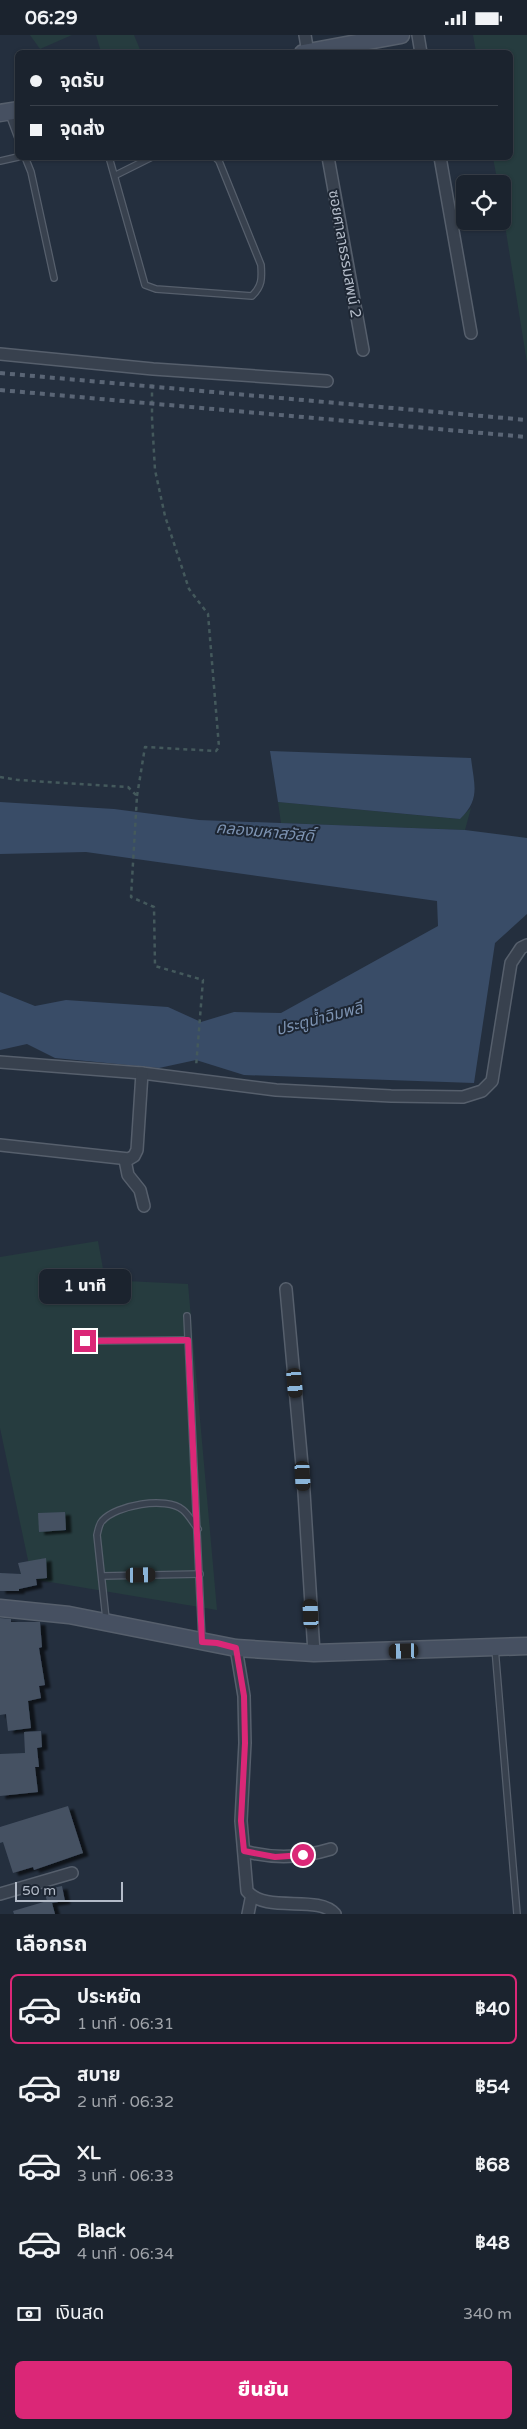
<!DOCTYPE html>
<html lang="th">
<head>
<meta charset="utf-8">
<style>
	:root { --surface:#1b232e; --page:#242b36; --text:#f1f3f6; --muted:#a0a4aa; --line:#39404a; --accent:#db2777 }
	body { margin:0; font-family:"Varela Round","Noto Sans Thai",sans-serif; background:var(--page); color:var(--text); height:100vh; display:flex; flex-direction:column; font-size:19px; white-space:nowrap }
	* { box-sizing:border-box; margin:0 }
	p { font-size:16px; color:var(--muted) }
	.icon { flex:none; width:28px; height:28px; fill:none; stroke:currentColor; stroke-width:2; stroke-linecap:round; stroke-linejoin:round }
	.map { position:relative; height:1879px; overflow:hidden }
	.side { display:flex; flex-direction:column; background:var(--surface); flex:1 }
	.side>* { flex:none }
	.hud { position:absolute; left:15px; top:15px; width:498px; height:110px; border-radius:8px; box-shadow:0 1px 4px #0004,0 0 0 1px var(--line); display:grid; align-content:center; height:110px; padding:0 15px; background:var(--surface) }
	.controls { position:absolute; left:456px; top:140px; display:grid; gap:10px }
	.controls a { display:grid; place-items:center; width:55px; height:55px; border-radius:8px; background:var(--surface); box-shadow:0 1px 4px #0004,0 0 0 1px var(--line); font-size:25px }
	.scale { position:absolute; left:15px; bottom:12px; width:108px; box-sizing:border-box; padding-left:5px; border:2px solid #b4bcc9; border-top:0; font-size:14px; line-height:18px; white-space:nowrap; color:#b4bcc9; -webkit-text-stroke:4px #1d2633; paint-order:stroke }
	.end { position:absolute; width:22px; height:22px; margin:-11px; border:6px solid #db2777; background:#fff; box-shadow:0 0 0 2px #fff }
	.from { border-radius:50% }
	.bubble { position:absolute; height:35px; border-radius:8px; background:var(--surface); box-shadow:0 1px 4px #0004,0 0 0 1px var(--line); font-size:16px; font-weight:800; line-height:35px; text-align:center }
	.car { position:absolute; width:15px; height:30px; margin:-15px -8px; border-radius:6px; box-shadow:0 0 4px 1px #0007; background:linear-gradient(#222 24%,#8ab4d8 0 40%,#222 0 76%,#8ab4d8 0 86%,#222 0) }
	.hud b { display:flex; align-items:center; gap:18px; height:48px; font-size:19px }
	.hud b+b { border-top:1px solid var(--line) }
	.hud i { width:12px; height:12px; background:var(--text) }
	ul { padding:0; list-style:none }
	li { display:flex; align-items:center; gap:15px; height:70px; margin:0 10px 8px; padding:0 5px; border:2px solid transparent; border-radius:8px }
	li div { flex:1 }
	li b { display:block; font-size:19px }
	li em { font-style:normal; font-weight:800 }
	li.selected { border-color:var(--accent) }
	li>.icon { width:45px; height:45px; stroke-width:1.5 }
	h2 { padding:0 15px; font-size:22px; line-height:60px }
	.pay { display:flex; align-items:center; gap:12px; height:55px; padding:0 15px; font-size:19px }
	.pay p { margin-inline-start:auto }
	.action { display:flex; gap:10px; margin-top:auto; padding:10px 15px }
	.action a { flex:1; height:58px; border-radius:8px; background:var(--accent); color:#fff; font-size:20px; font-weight:800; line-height:58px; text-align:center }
	.status { display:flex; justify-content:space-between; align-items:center; height:35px; padding:0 25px; background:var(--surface); direction:ltr }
	.status svg { height:14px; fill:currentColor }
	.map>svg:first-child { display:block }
</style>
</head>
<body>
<div class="status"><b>06:29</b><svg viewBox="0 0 49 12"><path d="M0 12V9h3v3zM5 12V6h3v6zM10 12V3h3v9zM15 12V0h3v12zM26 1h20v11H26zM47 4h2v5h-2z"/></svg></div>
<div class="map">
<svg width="527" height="1879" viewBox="0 0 527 1879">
	<defs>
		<filter id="shadow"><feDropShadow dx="5.5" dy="3" stdDeviation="1" flood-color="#0009"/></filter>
	</defs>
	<rect width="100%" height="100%" fill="#242f3e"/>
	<!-- green -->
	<g fill="#263c3f">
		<path d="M30,0H72L40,14Z"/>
		<path d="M96,0H134L141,17H101Z"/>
		<path d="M473,0H527V328L503,178L502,149H498L493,123L510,122V18L476,17Z"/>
		<path d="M278,767L459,784L471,773L465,795L281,788Z"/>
		<path d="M98,1206L105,1245L188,1249L217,1575L32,1544L0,1393V1222Z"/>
	</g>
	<!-- water -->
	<g fill="#394c67">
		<path d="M270,716L471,723C474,750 481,764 460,784L278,767Z"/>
		<path d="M0,767L114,774L199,785L465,795L527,803V879L495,908L474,1048L244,1040L196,1025L159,1033L55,1023L27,1009L0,1015V957L35,971L66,965L168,972L201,987L234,977L281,978L438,891L437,866L86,817L0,819Z"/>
	</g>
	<!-- building -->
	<g fill="#455162" filter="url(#shadow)">
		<path d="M65,1477L66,1495L39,1497L38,1478Z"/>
		<path d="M46,1523L47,1543L36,1544L37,1550L19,1554V1556H0V1538L21,1539L18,1528Z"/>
		<path d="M0,1583L11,1584V1587H40L42,1612L39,1613L45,1650L39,1651L41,1663L28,1666L31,1693L8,1696L6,1679L0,1680Z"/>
		<path d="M41,1696L42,1712L37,1713L39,1732H35L38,1757L0,1761V1719L25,1718L24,1697Z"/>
		<path d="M68,1771L83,1818L34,1835L33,1832L13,1838L3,1807L0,1808V1792Z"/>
		<path d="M62,1851L65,1866L52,1868L55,1879H14L13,1876L47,1866L44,1855Z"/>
	</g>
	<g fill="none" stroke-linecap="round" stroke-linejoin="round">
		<defs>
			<g id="lane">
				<path d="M9,79L18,103"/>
				<path d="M25,122L31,137L54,243"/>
				<path d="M109,122L145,250L156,254L252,261C262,251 262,244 261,230L219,126L215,122"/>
				<path d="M0,126L18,122"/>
				<path d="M116,140L152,122"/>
				<path d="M187,1281L202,1606"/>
				<path d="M85,1306L188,1305"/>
				<path d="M102,1541L200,1539"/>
				<path d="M106,1584L97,1500C98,1496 99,1489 102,1486C116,1470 166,1461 183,1475C189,1480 193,1488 198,1494"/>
				<path d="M495,1613L517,1879"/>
			</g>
			<g id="street">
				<path d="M305,0L308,18"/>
				<path d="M418,0L421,18"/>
				<path d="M328,122L363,315"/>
				<path d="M440,122L471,298"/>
				<path d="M0,319L153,334L327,346"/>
				<path d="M0,1027L142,1038L276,1055L391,1061L463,1062L482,1056L492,1046L511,928L521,913L527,910"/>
				<path d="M0,1110L129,1124L134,1121L137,1115L142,1038"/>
				<path d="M125,1125L128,1140L140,1155L144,1171"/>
				<path d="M286,1254L303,1441L314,1618"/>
				<path d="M236,1613L244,1661L245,1708L241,1786L247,1856C266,1879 318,1859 335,1879"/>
				<path d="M244,1816C273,1824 302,1823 331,1814"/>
				<path d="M0,1859L72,1838"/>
				<path d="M248,1879L251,1864"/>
			</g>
			<g id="secondary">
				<path d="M303,18L401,0"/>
				<path d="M0,78L18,75"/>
				<path d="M0,1573L69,1580L236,1613L314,1618L527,1611"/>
			</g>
		</defs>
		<!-- lane casing -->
		<use href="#lane" stroke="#565f6c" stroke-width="8"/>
		<!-- street casing -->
		<use href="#street" stroke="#565f6c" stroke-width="14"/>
		<!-- secondary casing -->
		<use href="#secondary" stroke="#565f6c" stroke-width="19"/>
		<!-- path -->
		<g stroke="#44595c" stroke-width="2.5" stroke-dasharray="4 4" stroke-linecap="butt">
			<path d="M0,742L18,745L128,752L137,761L131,862L154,872L155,931L203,945L196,1032"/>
			<path d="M137,761L145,712L216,716L219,712L208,579L189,554L165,481L155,435L152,383V346"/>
		</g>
		<!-- lane -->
		<use href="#lane" stroke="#38414e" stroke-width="5.5"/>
		<!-- street -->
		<use href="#street" stroke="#38414e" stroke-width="11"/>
		<!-- secondary -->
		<use href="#secondary" stroke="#465061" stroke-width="16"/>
		<!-- rail -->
		<g stroke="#5a6575" stroke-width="4" stroke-dasharray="5 5" stroke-linecap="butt">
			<path d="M0,338L527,385"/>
			<path d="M0,355L527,402"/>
		</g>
	</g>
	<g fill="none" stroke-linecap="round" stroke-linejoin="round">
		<!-- route -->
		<path stroke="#db2777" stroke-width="6" d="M85,1306L188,1305L202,1607L217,1608L236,1613L244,1661L245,1708L241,1786L244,1816L275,1822L303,1820"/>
	</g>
	<g text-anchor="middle" stroke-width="4" stroke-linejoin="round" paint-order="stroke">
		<!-- street labels -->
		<g font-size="15" fill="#b4bcc9" stroke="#1d2633">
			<text transform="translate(345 219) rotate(80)" y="5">ซอยศาลาธรรมสพน์ 2</text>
		</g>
		<!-- water labels -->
		<g font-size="16" font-style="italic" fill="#7c92b1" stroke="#1d2633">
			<text transform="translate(265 796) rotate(5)" y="6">คลองมหาสวัสดิ์</text>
			<text transform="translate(319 983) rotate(-15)" y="6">ประตูน้ำฉิมพลี</text>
		</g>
	</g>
</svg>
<div class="controls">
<a><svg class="icon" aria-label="locate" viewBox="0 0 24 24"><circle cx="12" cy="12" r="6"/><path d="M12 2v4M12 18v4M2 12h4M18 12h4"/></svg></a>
</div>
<div class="scale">50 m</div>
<i class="end from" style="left:303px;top:1820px"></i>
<i class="end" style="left:85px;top:1306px"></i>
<div class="bubble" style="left:39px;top:1234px;width:92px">1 นาที</div>
<i class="car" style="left:295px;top:1348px;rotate:175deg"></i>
<i class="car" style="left:303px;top:1441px;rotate:177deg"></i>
<i class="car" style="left:141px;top:1540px;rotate:89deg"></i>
<i class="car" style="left:311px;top:1579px;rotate:357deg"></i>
<i class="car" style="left:404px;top:1616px;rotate:268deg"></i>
<div class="hud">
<b><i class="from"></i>จุดรับ</b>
<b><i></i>จุดส่ง</b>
</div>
</div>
<section class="side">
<h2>เลือกรถ</h2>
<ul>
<li class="selected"><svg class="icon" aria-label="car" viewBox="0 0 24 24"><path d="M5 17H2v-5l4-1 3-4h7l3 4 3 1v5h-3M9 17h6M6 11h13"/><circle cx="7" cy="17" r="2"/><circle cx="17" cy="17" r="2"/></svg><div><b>ประหยัด</b><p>1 นาที · 06:31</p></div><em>฿40</em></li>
<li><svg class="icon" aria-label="car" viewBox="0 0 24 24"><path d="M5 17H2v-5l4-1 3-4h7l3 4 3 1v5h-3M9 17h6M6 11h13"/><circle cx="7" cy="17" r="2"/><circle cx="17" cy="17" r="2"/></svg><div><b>สบาย</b><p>2 นาที · 06:32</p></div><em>฿54</em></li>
<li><svg class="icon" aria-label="car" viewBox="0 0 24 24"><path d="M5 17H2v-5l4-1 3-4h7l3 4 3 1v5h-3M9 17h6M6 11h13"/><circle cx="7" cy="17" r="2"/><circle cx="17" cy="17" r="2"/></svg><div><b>XL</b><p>3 นาที · 06:33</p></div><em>฿68</em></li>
<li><svg class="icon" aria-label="car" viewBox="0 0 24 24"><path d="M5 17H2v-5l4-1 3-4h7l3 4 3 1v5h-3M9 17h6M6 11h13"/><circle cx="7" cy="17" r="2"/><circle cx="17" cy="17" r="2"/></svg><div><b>Black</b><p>4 นาที · 06:34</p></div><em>฿48</em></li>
</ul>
<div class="pay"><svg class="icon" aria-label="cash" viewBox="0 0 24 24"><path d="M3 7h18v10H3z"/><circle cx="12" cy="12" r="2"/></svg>เงินสด<p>340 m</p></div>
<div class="action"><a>ยืนยัน</a></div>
</section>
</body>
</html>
